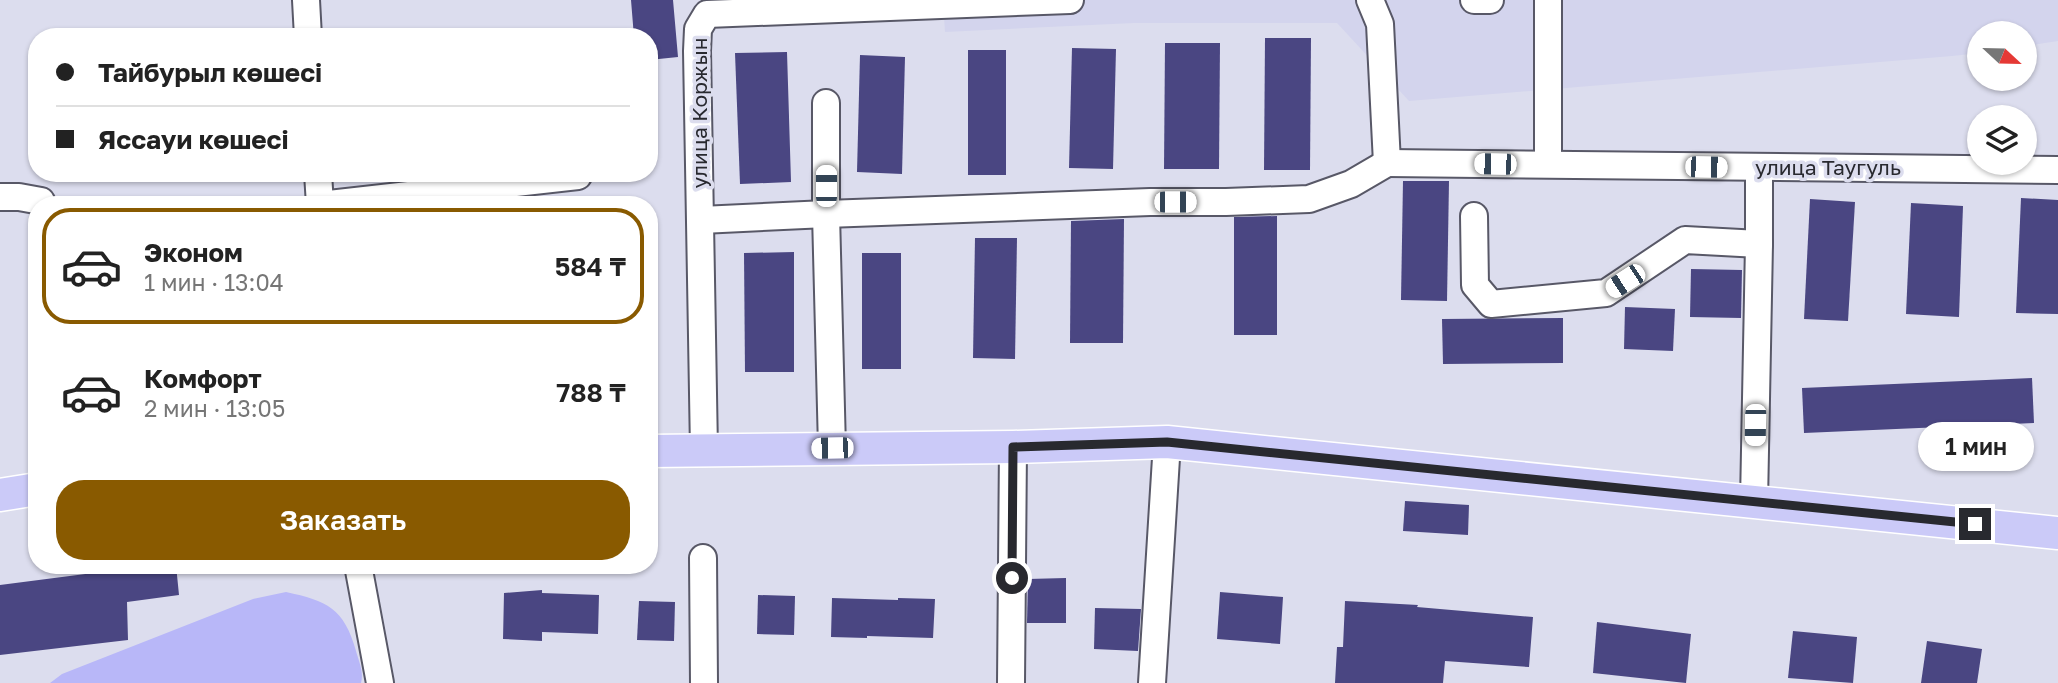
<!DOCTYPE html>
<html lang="ru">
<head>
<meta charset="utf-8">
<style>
	:root { --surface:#fff; --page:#f6f6f6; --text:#222; --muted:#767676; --line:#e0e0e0; --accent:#895a00 }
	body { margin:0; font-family:"Golos Text",sans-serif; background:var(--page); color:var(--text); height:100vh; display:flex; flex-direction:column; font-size:26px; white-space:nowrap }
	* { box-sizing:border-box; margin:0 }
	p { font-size:23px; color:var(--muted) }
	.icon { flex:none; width:38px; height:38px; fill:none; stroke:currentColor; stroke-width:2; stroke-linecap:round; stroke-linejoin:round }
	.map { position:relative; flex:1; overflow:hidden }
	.details { position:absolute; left:28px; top:196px; width:630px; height:378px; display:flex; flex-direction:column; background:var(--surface); border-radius:28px; box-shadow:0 2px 5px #0004 }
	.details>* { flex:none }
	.banner { position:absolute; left:28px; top:28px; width:630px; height:154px; border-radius:28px; box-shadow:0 2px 5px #0004; display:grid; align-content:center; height:154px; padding:0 28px; background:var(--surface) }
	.needle { width:46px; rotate:112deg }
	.tools { position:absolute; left:1967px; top:21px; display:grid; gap:14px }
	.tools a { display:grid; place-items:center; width:70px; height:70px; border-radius:50%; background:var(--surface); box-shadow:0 2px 5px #0004; font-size:35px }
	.end { position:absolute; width:32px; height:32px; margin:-16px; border:9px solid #28292f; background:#fff; box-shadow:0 0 0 4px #fff }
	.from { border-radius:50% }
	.bubble { position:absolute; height:49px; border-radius:24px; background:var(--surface); box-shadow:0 2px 5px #0004; font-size:23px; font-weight:600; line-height:49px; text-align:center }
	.car { position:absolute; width:21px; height:42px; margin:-21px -10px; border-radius:9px; box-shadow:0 0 5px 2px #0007; background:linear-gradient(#fff 24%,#345 0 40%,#fff 0 76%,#345 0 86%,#fff 0) }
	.banner b { display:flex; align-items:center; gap:24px; height:66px; font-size:26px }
	.banner b+b { border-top:2px solid var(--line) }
	.banner i { width:18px; height:18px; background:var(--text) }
	ul { padding:12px 0 0; list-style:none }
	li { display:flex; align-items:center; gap:21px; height:116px; margin:0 14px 10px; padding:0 14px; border:4px solid transparent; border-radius:28px }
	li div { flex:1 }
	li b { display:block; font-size:26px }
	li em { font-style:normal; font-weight:600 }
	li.active { border-color:var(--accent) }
	li>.icon { width:63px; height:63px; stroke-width:1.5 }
	.primary-button { display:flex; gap:14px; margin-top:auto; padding:14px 28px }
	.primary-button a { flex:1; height:80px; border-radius:28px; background:var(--accent); color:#fff; font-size:28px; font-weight:600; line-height:80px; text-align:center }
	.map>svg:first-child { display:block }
</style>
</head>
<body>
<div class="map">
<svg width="2058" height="683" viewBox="0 0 2058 683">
	<rect width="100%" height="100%" fill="#dcddee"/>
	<!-- built -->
	<path fill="#d3d4ed" d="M943,0H2058V41L2025,46V33H1979V53L1952,56L1409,101L1337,23H1134L945,32Z"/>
	<!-- green -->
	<path fill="#b8b7f8" d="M286,592C327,601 344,608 356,651C359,662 364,672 361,683H50L62,674L253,599Z"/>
	<!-- building -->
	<g fill="#4a4682">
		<path d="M631,0H673L678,57L649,60V37H634Z"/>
		<path d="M1265,38H1311L1310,170H1264Z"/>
		<path d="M1165,43H1220L1219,169H1164Z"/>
		<path d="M1072,48L1116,49L1113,169L1069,168Z"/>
		<rect x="968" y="50" width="38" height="125"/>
		<path d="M787,52L791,182L740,184L735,53Z"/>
		<path d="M860,55L905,57L902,174L857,172Z"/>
		<path d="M1403,181H1449L1447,301L1401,300Z"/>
		<path d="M2021,198L2058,200V314L2016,313Z"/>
		<path d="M1810,199L1855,202L1848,321L1804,319Z"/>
		<path d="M1911,203L1963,206L1959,317L1906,314Z"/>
		<path d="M1277,216V335H1234V217Z"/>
		<path d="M1124,219L1123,343H1070L1071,221Z"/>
		<path d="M975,238H1017L1015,359L973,358Z"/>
		<path d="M794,252V372H745L744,253Z"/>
		<rect x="862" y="253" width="39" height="116"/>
		<path d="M1691,269L1742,270L1741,318L1690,317Z"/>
		<path d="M1625,307L1675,309L1673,351L1624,349Z"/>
		<path d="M1563,318V363L1443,364L1442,319Z"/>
		<path d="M2032,378L2034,423L1804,433L1802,388Z"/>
		<path d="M1405,501L1469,505L1468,535L1403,531Z"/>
		<path d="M155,565H176L179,595L127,602L128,640L0,655V585Z"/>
		<path d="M1066,578V623H1027L1028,579Z"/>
		<path d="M542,590V593L599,595L598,634L542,632V641L503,639L504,593Z"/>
		<path d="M1220,592L1283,597L1280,644L1217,639Z"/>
		<path d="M758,595L795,596L794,635L757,634Z"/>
		<path d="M832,598L898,600V598L935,599L933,638L867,636V638L831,637Z"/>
		<path d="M639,601L675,602L674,641L637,640Z"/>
		<path d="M1345,601L1418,605L1417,607L1533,617L1529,667L1445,661L1443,683H1335L1337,647H1343Z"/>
		<path d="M1095,608L1141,609L1138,651L1094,649Z"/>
		<path d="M1597,622L1691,634L1686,683L1593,673Z"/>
		<path d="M1793,631L1857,637L1853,683L1788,678Z"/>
		<path d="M1927,641L1982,649L1977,683H1921Z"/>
	</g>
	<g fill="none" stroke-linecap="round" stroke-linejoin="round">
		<defs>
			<g id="minor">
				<path d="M306,0L308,37"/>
				<path d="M1370,0L1380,24L1387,163"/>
				<path d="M1474,0H1490"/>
				<path d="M1548,0V164"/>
				<path d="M826,103V214L832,448"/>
				<path d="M1387,163L2058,170"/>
				<path d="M318,173L320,205"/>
				<path d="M0,197H19L41,201L43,205"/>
				<path d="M320,205L578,176"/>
				<path d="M1474,216L1475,285L1491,304L1606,293L1685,240L1759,244"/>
				<path d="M701,220L826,214L1150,202H1226L1309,199L1351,184L1387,163"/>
				<path d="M704,450L697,51L698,29L707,14L1070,0"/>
				<path d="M1754,502L1759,244V168"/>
				<path d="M703,558L704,683"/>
				<path d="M358,565L380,683"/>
				<path d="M1011,683L1013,447"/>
				<path d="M1152,683L1167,442"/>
			</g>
			<g id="major">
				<path d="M649,451L1013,447L1167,442L2058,533"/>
				<path d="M0,495L37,489"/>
			</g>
		</defs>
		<!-- minor casing -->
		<use href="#minor" stroke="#585867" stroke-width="30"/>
		<!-- major casing -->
		<use href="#major" stroke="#fff" stroke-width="35"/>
		<!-- minor -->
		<use href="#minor" stroke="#fff" stroke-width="26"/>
		<!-- major -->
		<use href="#major" stroke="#cbcaf8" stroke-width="32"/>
	</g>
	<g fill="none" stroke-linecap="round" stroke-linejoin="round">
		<!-- route -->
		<path stroke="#28292f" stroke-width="9" d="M1012,578L1013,447L1167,442L1975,524"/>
	</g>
	<g text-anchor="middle" stroke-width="7" stroke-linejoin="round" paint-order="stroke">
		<!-- street labels -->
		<g font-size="21" fill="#28292f" stroke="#dcddee">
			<text transform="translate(700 113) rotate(-90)" y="7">улица Коржын</text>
			<text x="1828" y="175">улица Таугуль</text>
		</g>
	</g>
</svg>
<div class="tools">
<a><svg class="needle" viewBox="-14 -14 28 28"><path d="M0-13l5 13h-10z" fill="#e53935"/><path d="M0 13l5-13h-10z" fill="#767676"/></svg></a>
<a><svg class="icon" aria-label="layers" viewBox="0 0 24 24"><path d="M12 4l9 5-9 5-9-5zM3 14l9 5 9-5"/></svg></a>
</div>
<i class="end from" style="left:1012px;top:578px"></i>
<i class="end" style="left:1975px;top:524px"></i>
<div class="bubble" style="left:1918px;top:422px;width:116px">1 мин</div>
<i class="car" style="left:1495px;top:164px;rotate:271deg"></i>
<i class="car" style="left:1706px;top:167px;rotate:91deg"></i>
<i class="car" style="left:826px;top:186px;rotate:0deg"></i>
<i class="car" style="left:1175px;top:202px;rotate:90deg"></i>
<i class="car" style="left:1625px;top:281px;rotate:237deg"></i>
<i class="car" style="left:1755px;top:425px;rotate:181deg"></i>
<i class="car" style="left:832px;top:448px;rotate:269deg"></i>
<div class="banner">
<b><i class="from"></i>Тайбурыл көшесі</b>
<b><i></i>Яссауи көшесі</b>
</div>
<section class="details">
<ul>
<li class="active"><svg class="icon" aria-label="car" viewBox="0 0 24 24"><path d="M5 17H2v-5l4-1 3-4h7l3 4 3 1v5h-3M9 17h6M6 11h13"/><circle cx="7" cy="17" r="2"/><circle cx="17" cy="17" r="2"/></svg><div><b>Эконом</b><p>1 мин · 13:04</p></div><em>584 ₸</em></li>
<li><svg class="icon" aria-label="car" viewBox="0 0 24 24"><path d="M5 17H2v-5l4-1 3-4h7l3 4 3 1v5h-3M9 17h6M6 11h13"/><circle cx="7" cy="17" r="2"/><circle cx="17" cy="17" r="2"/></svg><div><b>Комфорт</b><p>2 мин · 13:05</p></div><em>788 ₸</em></li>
</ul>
<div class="primary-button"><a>Заказать</a></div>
</section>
</div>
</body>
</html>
